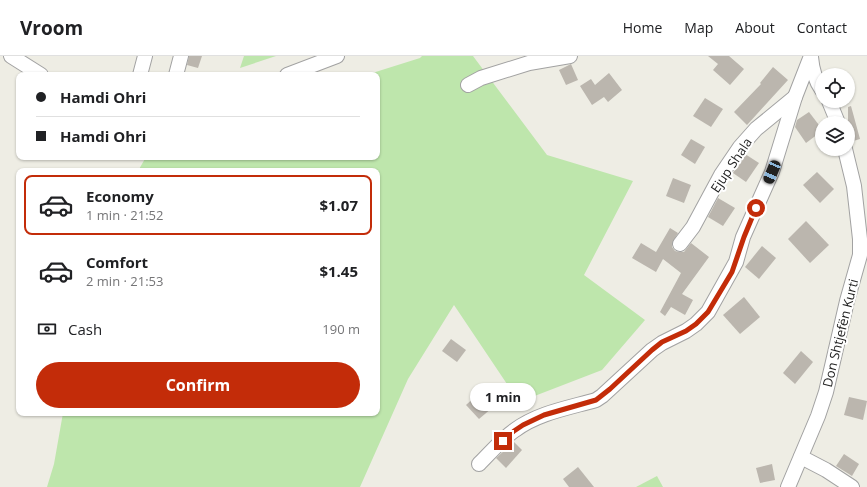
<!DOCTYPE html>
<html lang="en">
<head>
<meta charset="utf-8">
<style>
	:root { --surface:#fff; --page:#f2f2f2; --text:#202124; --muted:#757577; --line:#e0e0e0; --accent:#c32c09 }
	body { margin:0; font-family:"Open Sans",sans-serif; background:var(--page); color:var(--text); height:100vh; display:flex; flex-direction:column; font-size:15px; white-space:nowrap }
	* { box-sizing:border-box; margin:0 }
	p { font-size:13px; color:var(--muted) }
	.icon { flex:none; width:22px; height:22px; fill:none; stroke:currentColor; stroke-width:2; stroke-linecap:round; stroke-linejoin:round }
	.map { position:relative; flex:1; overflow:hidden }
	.sheet { position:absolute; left:16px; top:112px; width:364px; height:248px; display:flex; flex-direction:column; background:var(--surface); border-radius:8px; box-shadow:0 1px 3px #0004 }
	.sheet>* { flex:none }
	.guide { position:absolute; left:16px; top:16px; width:364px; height:88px; border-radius:8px; box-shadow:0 1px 3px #0004; display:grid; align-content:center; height:88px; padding:0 20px; background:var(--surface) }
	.controls { position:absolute; left:815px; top:12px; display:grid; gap:8px }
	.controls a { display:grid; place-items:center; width:40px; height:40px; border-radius:50%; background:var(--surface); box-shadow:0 1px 3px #0004; font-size:20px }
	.end { position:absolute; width:18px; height:18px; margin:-9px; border:5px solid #c32c09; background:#fff; box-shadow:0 0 0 2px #fff }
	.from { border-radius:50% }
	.bubble { position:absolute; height:28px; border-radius:14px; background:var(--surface); box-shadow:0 1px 3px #0004; font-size:13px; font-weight:700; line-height:28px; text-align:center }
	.car { position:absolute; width:12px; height:24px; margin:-12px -6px; border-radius:5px; box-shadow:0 0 3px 1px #0007; background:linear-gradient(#222 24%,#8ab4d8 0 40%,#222 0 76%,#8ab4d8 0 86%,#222 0) }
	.guide b { display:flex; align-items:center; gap:14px; height:38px; font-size:15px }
	.guide b+b { border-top:1px solid var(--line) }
	.guide i { width:10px; height:10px; background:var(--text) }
	ul { padding:7px 0 0; list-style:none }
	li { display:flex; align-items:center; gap:12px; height:60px; margin:0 8px 6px; padding:0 12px; border:2px solid transparent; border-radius:8px }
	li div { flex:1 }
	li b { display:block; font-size:15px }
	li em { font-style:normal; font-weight:700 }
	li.selected { border-color:var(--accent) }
	li>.icon { width:36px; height:36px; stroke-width:1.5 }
	.pay { display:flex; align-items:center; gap:10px; height:44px; padding:0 20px; font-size:15px }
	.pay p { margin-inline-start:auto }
	.button { display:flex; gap:8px; margin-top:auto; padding:8px 20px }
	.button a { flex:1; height:46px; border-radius:24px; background:var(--accent); color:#fff; font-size:16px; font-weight:700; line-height:46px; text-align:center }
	header { display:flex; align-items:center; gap:24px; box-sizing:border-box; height:56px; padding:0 20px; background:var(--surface); border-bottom:1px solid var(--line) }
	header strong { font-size:19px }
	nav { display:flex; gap:22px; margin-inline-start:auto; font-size:14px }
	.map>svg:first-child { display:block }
</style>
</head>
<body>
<header>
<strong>Vroom</strong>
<nav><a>Home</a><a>Map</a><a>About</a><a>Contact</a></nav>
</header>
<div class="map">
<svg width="867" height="431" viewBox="0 0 867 431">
	<rect width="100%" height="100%" fill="#eeede4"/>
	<!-- grass -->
	<g fill="#bee6ac">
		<path d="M244,0H276L240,12Z"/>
		<path d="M422,0H473L547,99L633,125L584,219L645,264L602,314L519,346L454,249L408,323L360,431H47L54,408L63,357H377V115H138L146,101H377V19H366L420,2Z"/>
		<path d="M657,420L663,431H636Z"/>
	</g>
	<!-- building -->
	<g fill="#bbb6ae">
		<path d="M189,0H202L198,12L187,9Z"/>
		<path d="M708,0H729L744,13L730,29L713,14L718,8Z"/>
		<path d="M571,8L578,24L566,29L559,14Z"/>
		<path d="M773,11L788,24L747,69L734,56L761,28L760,27Z"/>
		<path d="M609,17L622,34L608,46L604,41L592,49L580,30L591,23L595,29Z"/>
		<path d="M705,42L723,53L711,71L693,60Z"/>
		<path d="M851,50L860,83L850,86L848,85V51Z"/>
		<path d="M809,56L822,73V75L806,87L795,71L797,64Z"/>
		<path d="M691,83L705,91L695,108L681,99Z"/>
		<path d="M745,98L759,107L746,126L733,117Z"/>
		<path d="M817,116L834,133L820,147L803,129Z"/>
		<path d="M673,122L691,129L684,147L666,140Z"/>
		<path d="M718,142L735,152L723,170L708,161Z"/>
		<path d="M806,165L829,189L810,207L788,183Z"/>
		<path d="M670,172L678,177L672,187V191L675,195L679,196H684L691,187L709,201L682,238L693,244L685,259L671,251L665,260L660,256L681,217L663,203L656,216L632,202L641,187L656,196Z"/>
		<path d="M762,190L776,202L759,223L745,211Z"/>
		<path d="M744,241L760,261L740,278L723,259Z"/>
		<path d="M451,283L466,294L457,306L442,295Z"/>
		<path d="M801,295L813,306L795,328L783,317Z"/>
		<path d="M479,337L492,352L479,363L466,349Z"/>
		<path d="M849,341L867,345L863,364L844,359Z"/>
		<path d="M514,386L522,394L506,412L496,402Z"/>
		<path d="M844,398L859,408L852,420L836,410Z"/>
		<path d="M772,408L775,424L760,427L756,412Z"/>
		<path d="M578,411L594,431H569L563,423Z"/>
	</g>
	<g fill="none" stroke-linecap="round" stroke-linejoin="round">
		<defs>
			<g id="minor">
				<path d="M11,0L41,19"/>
				<path d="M811,1C812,13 815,24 822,34"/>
				<path d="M140,19L145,0"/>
				<path d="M176,19L181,0"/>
				<path d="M287,19L337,0"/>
				<path d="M468,29L481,22L529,7L570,0"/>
				<path d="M829,45L838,67"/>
				<path d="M680,188L693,171L721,119L740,91L756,73L795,41"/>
				<path d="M801,401L826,414L852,431"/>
				<path d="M479,408C490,397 502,383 515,374C538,357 568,352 596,344L602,340L652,294L662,287L686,275L696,268L708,256L736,206L743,181L772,116L795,41L811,0"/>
				<path d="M788,431L818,360L826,336L847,245L860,199V183L854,130L845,93"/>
			</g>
		</defs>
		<!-- minor casing -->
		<use href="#minor" stroke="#a2a2a2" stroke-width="16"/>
		<!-- minor -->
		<use href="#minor" stroke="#fff" stroke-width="14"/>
	</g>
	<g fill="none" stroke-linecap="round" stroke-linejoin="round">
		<!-- route -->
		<path stroke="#c32c09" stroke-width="5" d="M503,385L514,375L523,369L544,359L596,344L610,333L652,294L662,286L686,275L696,268L708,256L732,216L744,181L756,152"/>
	</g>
	<g text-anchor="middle" stroke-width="4" stroke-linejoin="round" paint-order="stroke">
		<!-- street labels -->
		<g font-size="13" fill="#1e1e1e" stroke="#fff">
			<text transform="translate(731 109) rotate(-56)" y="5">Ejup Shala</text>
			<text transform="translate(840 277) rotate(-76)" y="5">Don Shtjefën Kurti</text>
		</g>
	</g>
</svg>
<div class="controls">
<a><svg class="icon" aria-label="locate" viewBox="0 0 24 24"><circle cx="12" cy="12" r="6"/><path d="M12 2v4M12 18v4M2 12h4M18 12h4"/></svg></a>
<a><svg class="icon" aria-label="layers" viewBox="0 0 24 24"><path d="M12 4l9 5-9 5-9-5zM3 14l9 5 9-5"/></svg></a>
</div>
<i class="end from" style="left:756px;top:152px"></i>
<i class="end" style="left:503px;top:385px"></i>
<div class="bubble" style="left:470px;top:327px;width:66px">1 min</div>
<i class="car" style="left:772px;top:116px;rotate:203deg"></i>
<div class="guide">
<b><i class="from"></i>Hamdi Ohri</b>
<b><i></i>Hamdi Ohri</b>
</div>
<section class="sheet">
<ul>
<li class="selected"><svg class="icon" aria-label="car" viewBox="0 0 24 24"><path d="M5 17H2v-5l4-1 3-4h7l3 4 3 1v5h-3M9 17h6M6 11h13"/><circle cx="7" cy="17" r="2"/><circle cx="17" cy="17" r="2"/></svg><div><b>Economy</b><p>1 min · 21:52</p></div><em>$1.07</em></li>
<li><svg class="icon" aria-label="car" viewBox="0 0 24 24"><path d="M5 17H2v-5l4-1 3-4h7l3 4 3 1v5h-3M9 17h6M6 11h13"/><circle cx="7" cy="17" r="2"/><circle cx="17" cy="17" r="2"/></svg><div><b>Comfort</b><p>2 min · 21:53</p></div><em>$1.45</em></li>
</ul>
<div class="pay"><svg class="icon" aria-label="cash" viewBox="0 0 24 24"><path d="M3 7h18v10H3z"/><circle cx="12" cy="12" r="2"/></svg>Cash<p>190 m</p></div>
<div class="button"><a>Confirm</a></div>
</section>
</div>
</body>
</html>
